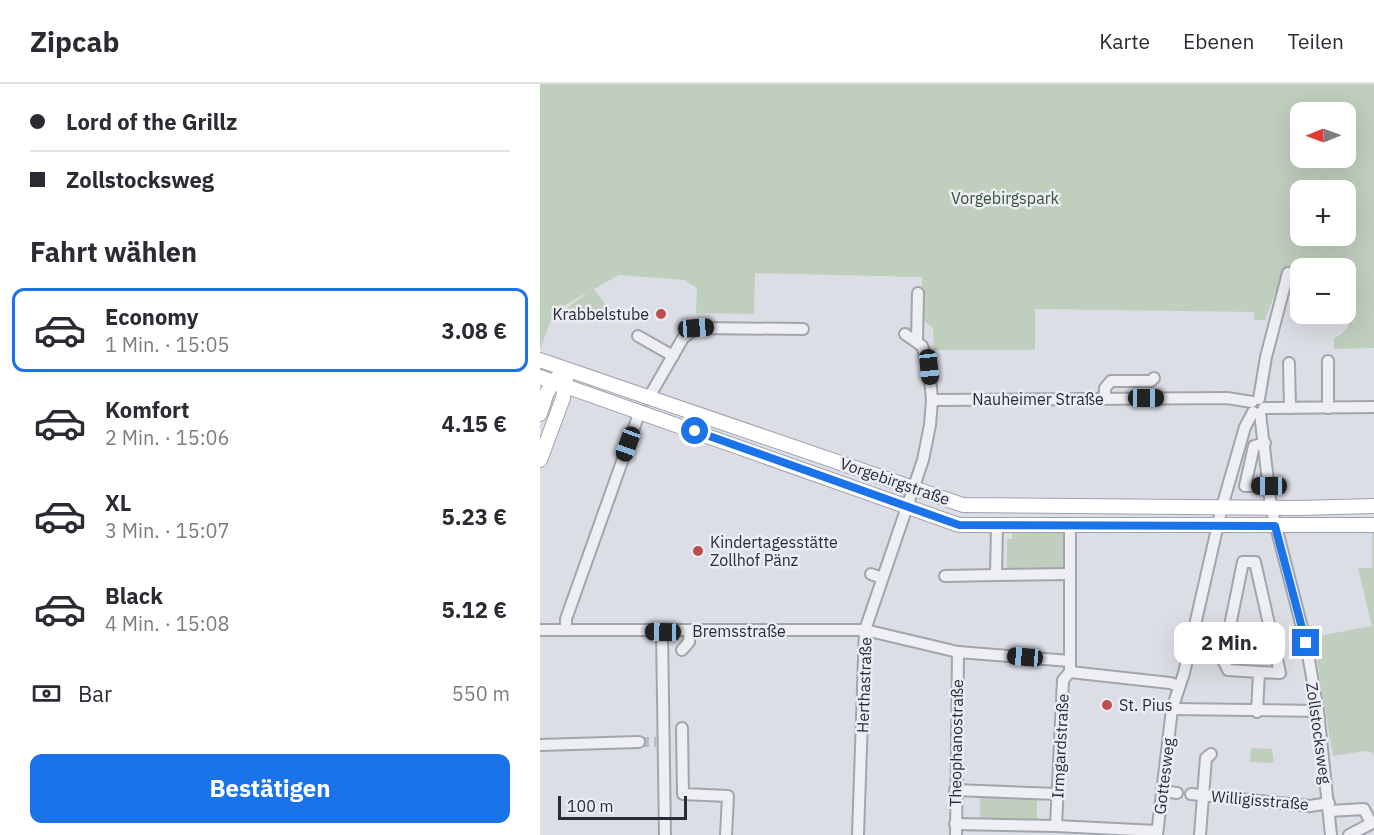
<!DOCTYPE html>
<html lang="de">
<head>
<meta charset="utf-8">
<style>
	:root { --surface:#fff; --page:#f7f7f7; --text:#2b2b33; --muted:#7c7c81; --line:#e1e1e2; --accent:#1a73e8 }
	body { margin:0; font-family:"IBM Plex Sans",sans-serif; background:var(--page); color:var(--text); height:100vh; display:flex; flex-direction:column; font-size:22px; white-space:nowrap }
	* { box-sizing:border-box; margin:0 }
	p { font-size:20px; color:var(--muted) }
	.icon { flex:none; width:33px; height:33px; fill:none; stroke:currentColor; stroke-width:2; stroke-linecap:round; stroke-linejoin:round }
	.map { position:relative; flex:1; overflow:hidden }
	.sheet { display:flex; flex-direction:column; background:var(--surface); width:540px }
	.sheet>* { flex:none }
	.guide { display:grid; align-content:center; height:132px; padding:0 30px; background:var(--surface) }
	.needle { width:39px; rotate:269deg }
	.controls { position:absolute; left:750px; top:18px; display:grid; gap:12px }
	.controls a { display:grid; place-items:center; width:66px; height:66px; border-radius:12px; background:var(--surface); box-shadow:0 6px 24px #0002; font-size:30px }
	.scale { position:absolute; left:18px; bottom:15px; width:129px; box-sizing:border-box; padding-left:6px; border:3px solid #282c39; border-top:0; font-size:16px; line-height:21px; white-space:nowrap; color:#282c39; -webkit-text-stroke:4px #ebedf3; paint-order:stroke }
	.end { position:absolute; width:27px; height:27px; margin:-14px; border:8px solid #1a73e8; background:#fff; box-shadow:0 0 0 3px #fff }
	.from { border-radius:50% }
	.bubble { position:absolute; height:42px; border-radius:12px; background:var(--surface); box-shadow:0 6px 24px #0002; font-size:20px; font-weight:700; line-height:42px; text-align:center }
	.car { position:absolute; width:18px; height:36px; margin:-18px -9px; border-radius:8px; box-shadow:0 0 4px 2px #0007; background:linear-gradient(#222 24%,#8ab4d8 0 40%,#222 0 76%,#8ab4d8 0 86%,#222 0) }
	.guide b { display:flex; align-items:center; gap:21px; height:57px; font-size:22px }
	.guide b+b { border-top:2px solid var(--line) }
	.guide i { width:15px; height:15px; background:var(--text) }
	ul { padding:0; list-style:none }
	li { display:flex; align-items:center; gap:18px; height:84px; margin:0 12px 9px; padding:0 18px; border:3px solid transparent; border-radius:12px }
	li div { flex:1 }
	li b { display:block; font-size:22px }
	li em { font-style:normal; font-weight:700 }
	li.selected { border-color:var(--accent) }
	li>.icon { width:54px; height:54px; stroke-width:1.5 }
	h2 { padding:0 30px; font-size:27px; line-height:72px }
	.pay { display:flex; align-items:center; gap:15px; height:66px; padding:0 30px; font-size:22px }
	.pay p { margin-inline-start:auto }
	.cta { display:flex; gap:12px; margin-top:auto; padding:12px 30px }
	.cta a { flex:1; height:69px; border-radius:12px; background:var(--accent); color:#fff; font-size:24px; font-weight:700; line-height:69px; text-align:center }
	header { display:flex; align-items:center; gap:36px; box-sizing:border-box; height:84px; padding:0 30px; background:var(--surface); border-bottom:2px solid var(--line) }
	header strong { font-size:28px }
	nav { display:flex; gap:33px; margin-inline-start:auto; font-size:21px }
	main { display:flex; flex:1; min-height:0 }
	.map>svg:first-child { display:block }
</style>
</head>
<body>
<header>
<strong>Zipcab</strong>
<nav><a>Karte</a><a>Ebenen</a><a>Teilen</a></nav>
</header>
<main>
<section class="sheet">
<div class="guide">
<b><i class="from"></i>Lord of the Grillz</b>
<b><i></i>Zollstocksweg</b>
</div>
<h2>Fahrt wählen</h2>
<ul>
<li class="selected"><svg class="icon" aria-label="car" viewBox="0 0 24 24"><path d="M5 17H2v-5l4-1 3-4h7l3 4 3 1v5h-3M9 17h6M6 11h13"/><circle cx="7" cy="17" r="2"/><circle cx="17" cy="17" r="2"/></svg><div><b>Economy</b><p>1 Min. · 15:05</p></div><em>3.08 €</em></li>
<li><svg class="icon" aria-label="car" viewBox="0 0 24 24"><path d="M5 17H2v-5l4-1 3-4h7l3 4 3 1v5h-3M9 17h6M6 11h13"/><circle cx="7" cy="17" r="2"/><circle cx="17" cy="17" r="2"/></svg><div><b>Komfort</b><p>2 Min. · 15:06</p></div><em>4.15 €</em></li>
<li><svg class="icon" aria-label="car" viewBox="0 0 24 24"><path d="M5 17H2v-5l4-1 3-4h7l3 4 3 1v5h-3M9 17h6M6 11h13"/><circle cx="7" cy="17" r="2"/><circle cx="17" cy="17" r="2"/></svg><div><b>XL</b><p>3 Min. · 15:07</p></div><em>5.23 €</em></li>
<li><svg class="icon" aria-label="car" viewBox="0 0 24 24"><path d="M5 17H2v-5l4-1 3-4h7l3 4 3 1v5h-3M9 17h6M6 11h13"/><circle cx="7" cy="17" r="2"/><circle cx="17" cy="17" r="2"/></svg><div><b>Black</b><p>4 Min. · 15:08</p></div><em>5.12 €</em></li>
</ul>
<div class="pay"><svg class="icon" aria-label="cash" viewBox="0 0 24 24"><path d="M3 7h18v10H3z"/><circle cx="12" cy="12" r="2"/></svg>Bar<p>550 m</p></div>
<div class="cta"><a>Bestätigen</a></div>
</section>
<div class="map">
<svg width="834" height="751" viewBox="0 0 834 751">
	<rect width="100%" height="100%" fill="#dcdee5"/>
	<!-- green -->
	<g fill="#c0cebe" fill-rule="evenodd">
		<path d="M0,0H834V264L794,265V254C824,241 806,209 806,184H760V204H737L725,236H714V228L495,225V266H394L393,244L381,234L382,193L215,189L214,230L156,229L157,204L144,196L79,191L54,205L68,224L54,234L34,236L25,225L53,205L14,228L0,265ZM760,28H806V74H760ZM760,106H806V152H760Z"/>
		<path d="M472,449H523V484H467V455H472Z"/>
		<path d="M832,449H834V673L833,669L824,667L793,672L773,553L832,542L818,484H832Z"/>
		<path d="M711,664L732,665L734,679L710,678Z"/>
		<path d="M440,713L497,714V737L440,735Z"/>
	</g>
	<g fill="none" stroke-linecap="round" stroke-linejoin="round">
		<!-- minor-tunnel -->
		<path stroke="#b8bac3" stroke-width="10" stroke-dasharray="10 5" stroke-linecap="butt" d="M99,658H116"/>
		<defs>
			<g id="minor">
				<path d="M98,252L133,272"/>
				<path d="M377,256L378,209"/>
				<path d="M788,277V324"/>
				<path d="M749,279L750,324"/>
				<path d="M565,314V304L571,297H611L614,294"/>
				<path d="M108,315L143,254L156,244L263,245"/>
				<path d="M719,315L726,273L748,189"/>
				<path d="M392,316L687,314L712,318"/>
				<path d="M724,324L834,323"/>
				<path d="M720,329L731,423L766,559L778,627L791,751"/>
				<path d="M725,359L714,362L705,402H729"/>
				<path d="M457,441L456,491L530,490"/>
				<path d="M331,490L342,494"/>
				<path d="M405,492L456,491"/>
				<path d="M0,546H325L418,568L530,577"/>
				<path d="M26,546V535L100,327"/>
				<path d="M122,547L125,751"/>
				<path d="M142,566L149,558L150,547"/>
				<path d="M530,588L630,599L639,602"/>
				<path d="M632,625L778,627"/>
				<path d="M717,628L719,588L688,586L683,576L703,478H715L740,589L719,588"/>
				<path d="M142,644L143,710L188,712L186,751"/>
				<path d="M0,661L99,658"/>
				<path d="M415,706L517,710"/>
				<path d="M622,707L637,709"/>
				<path d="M651,710L770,722L789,719"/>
				<path d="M789,727L824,725L831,739"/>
				<path d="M415,740L516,742L617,747"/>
				<path d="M516,742L523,596L530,588V441"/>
				<path d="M318,751L325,546L383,376L390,341L392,316L389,283L382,262L365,250"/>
				<path d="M416,751L418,568"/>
				<path d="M617,751L632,625L644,589L682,423L705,343L713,328"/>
				<path d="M660,751L666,674L671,670"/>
				<path d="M809,751L834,738"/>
			</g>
			<g id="major">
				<path d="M0,276L423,421L758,424L834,422"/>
				<path d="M0,293L419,441H834"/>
				<path d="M0,330L7,308L18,293"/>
				<path d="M0,376L23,314L26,294"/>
			</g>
		</defs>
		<!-- minor casing -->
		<use href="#minor" stroke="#a2a5ae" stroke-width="14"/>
		<!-- major casing -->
		<use href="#major" stroke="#9da2af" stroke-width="16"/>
		<!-- minor -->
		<use href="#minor" stroke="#eeeff3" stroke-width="10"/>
		<!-- major -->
		<use href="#major" stroke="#fff" stroke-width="14"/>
	</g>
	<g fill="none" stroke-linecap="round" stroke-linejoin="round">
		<!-- route -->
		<path stroke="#1a73e8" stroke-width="8" d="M155,347L419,441L735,442L766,559"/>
	</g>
	<!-- markers -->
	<g fill="#be4d4f" stroke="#ebedf3" stroke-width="2">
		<circle cx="121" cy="230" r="6"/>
		<circle cx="158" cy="467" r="6"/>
		<circle cx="567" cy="621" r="6"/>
	</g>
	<g text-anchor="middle" stroke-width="5" stroke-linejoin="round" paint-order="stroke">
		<!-- park labels -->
		<g font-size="16" fill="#385337" stroke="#ebedf3">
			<text x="465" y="120">Vorgebirgspark</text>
		</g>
		<!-- poi labels -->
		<g font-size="16" fill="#282c39" stroke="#ebedf3" text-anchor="start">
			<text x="109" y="236" text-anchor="end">Krabbelstube</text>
			<text x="170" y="464">Kindertagesstätte<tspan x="170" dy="18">Zollhof Pänz</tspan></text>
			<text x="579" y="627">St. Pius</text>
		</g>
		<!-- street labels -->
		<g font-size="16" fill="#282c39" stroke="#ebedf3">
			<text x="498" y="321">Nauheimer Straße</text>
			<text transform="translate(355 397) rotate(19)" y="6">Vorgebirgstraße</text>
			<text x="199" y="553">Bremsstraße</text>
			<text transform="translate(324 601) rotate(-88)" y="6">Herthastraße</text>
			<text transform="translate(779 649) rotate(82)" y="6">Zollstocksweg</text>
			<text transform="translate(416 659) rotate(-89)" y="6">Theophanostraße</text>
			<text transform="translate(520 662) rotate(-87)" y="6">Irmgardstraße</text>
			<text transform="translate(624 692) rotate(-83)" y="6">Gottesweg</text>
			<text transform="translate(720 716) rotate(5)" y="6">Willigisstraße</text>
		</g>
	</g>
</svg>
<div class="controls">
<a><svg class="needle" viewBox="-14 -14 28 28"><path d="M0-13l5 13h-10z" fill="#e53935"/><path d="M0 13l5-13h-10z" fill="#7c7c81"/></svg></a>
<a>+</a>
<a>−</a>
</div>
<div class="scale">100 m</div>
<i class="end from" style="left:155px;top:347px"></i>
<i class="end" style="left:766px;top:559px"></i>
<div class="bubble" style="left:634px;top:538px;width:111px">2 Min.</div>
<i class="car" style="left:156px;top:244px;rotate:86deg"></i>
<i class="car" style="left:389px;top:283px;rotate:174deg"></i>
<i class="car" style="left:606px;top:314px;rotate:90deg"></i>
<i class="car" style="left:88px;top:360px;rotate:200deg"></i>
<i class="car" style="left:729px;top:402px;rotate:270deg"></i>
<i class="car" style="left:123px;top:548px;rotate:271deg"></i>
<i class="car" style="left:485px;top:573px;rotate:275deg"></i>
</div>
</main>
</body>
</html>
